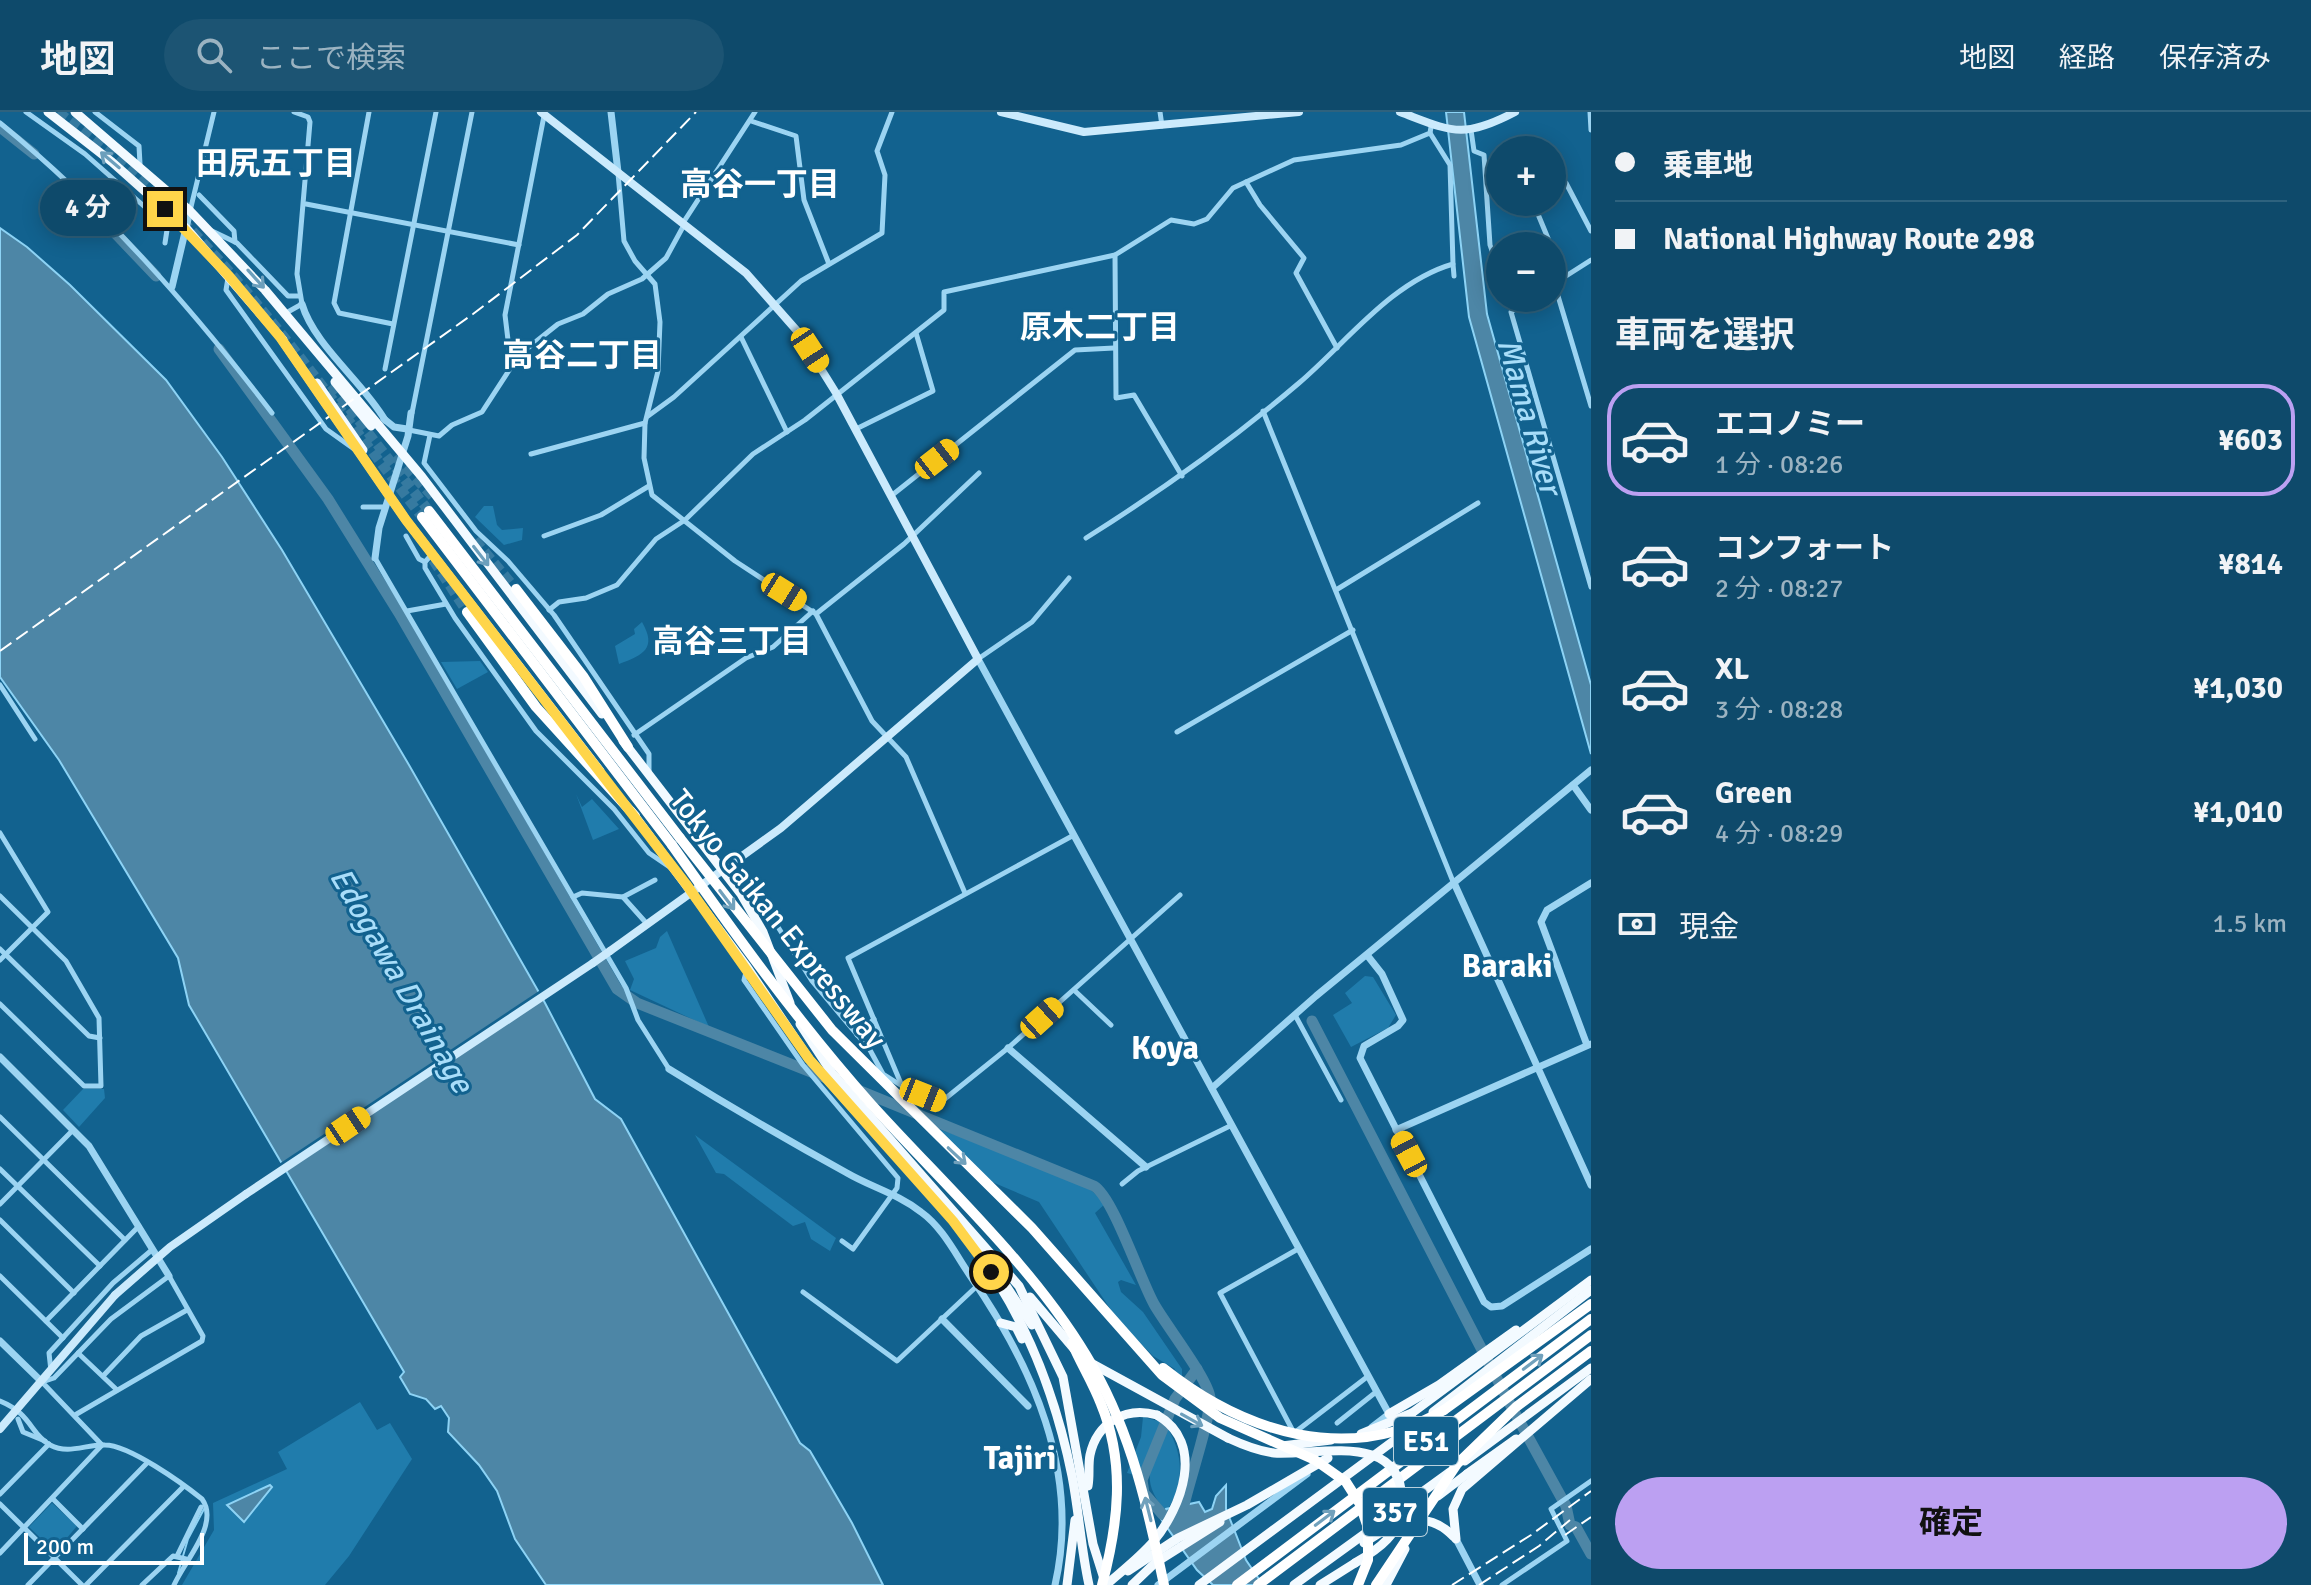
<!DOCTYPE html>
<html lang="ja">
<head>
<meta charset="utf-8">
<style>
	:root { --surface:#0e4a6b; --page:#1c5473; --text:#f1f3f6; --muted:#9bb3c1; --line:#2e627e; --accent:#bca0f2 }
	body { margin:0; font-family:Signika,"Noto Sans JP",sans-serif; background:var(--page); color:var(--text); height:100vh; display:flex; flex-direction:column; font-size:30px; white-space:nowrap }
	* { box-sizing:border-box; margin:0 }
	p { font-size:26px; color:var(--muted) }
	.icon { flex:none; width:44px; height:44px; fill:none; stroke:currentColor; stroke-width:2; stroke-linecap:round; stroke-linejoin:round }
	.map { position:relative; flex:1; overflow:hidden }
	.side { display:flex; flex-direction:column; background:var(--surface); width:720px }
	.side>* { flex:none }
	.banner { display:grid; align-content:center; height:176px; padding:0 24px; background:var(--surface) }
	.fabs { position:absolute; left:1486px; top:24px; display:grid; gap:16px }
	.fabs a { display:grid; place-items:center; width:80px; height:80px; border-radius:50%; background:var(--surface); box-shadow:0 4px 20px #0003,0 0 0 2px var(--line); font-size:40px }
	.scale { position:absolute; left:24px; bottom:20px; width:180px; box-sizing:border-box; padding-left:8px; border:4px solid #fff; border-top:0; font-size:22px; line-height:28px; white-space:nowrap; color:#fff; -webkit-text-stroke:6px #12628f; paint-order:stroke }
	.end { position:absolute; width:36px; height:36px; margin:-18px; border:10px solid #ffd54a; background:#111; box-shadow:0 0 0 4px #111 }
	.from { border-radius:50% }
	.bubble { position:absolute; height:56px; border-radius:28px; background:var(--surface); box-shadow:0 4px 20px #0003,0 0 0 2px var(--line); font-size:26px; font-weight:700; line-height:56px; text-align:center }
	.car { position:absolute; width:24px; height:48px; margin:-24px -12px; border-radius:10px; box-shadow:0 0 6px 2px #0007; background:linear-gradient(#f5c518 24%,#345 0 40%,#f5c518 0 76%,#345 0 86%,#f5c518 0) }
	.banner b { display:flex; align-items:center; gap:28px; height:76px; font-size:30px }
	.banner b+b { border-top:2px solid var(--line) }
	.banner i { width:20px; height:20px; background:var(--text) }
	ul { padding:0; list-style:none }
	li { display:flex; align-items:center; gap:24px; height:112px; margin:0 16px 12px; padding:0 8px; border:4px solid transparent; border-radius:32px }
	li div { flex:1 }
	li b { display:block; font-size:30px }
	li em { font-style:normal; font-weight:700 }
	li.selected { border-color:var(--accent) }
	li>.icon { width:72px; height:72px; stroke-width:1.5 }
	h2 { padding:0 24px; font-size:36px; line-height:96px }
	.pay { display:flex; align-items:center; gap:20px; height:88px; padding:0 24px; font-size:30px }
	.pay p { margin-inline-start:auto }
	.action { display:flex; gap:16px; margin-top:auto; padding:16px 24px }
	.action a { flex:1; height:92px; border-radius:48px; background:var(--accent); color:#111; font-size:32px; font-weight:700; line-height:92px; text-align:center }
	header { display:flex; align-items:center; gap:48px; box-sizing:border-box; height:112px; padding:0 40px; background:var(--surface); border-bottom:2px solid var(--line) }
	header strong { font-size:38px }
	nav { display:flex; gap:44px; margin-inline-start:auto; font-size:28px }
	.search { width:560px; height:72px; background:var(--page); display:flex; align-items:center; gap:20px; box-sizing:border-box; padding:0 28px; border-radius:44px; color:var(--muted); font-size:30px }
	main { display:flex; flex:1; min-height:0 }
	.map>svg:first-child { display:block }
</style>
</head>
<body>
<header>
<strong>地図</strong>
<div class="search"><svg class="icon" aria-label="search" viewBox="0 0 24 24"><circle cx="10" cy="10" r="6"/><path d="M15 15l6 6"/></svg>ここで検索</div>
<nav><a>地図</a><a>経路</a><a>保存済み</a></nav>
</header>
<main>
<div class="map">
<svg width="1591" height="1473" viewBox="0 0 1591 1473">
	<rect width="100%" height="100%" fill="#12628f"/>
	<!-- green -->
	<g fill="#207cac">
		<path d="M484,394H493L497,413L502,418L523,416L522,428L504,433L475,405Z"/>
		<path d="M642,510C657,536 644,543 619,552L615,534L635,522L634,517Z"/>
		<path d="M480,549L488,560L457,577L441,550Z"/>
		<path d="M576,682L582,695L592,687L619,717L593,728Z"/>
		<path d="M667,819L709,915L630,878L634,867L625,849L656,836L660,825Z"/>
		<path d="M1365,864L1373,865L1396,903L1388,916L1351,935L1333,903L1352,891L1345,881Z"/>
		<path d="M83,977H104L105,986L79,1015L63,998Z"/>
		<path d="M935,1016L1004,1039L1087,1075L1106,1091L1095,1101L1136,1173L1121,1168L1118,1170L1121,1180L1143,1200L1182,1257V1269L1173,1261L1175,1257L1153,1244L1117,1207L1039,1090L985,1067Z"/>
		<path d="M695,1023L836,1126L830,1139L811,1127L805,1110L793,1114L724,1062L716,1061Z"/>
		<path d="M360,1290L377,1318L390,1311L412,1347L349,1444L325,1473H182L214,1418L213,1391L287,1357L278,1340Z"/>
		<path d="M1143,1305L1162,1310L1138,1364L1127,1361L1141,1325Z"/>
		<path d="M1166,1314C1184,1340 1185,1375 1166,1399C1137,1367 1153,1350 1166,1314Z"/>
		<path d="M52,1391L77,1414L55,1440L29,1415Z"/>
	</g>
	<!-- water -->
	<g fill="#4d86a6" stroke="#8dd3f5" stroke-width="2">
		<path d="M1446,0H1464L1487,202L1591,573V642L1469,205Z"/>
		<path d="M0,116L27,135L70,173L166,268L222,345L282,438L409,653L545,891L595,987L621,1007L800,1331L810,1339L852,1411L883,1473H546L515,1427L497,1379L479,1353L448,1320L449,1306L441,1294L435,1297L426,1287L410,1282L400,1265L404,1260L189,893L178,846L59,648L0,565Z"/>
		<path d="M270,1373L272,1375L244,1410L227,1393Z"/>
		<path d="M1226,1373V1397L1246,1448L1263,1473H1213L1197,1458L1161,1407L1166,1397L1199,1390L1205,1400L1212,1397L1216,1384Z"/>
	</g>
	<!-- pier -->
	<path fill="#12628f" d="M542,877L546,885L284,1061L279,1052Z"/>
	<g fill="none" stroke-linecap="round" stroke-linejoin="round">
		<!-- stream -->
		<path stroke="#8dd3f5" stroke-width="2" d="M178,1461L188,1427L204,1397"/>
		<!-- river -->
		<g stroke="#4d86a6" stroke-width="11">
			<path d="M0,15L34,42"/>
			<path d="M96,101L156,164"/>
			<path d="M219,237L328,387L399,501L617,877L637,891L831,968"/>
			<path d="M1312,909L1510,1292L1566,1394L1570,1413L1576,1415L1591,1442"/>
			<path d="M858,978L1094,1074C1113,1085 1140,1167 1154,1192C1165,1212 1209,1268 1210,1286C1211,1305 1189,1370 1184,1393"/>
			<path d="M1163,1403L1144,1381L1142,1368L1175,1287L1197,1257"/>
		</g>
		<!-- motorway-tunnel -->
		<g stroke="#367aa0" stroke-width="10" stroke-dasharray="10 5" stroke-linecap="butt">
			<path d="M58,0C210,111 308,257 422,405"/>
			<path d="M331,273L429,399"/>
			<path d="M395,344L433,385"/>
			<path d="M475,428L516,477"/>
			<path d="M433,448L467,500"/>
		</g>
		<!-- minor -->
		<g stroke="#9cd4f2" stroke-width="5">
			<path d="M26,0L85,42L163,111L167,118L165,131"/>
			<path d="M95,0L139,34L140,52"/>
			<path d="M369,0L334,191L339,201L393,212"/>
			<path d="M1160,0L1162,14"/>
			<path d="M1590,0L1591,18"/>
			<path d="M751,9L796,24L804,88L829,152"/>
			<path d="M0,11C104,96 191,195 272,301"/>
			<path d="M1471,18L1474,39L1484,43L1490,133L1500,161"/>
			<path d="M618,61L624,129L635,149L655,172L660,210L658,259L645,311L644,346L652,383L735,449L816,502L872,609L906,645L965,781"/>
			<path d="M1246,70L1260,93L1304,146L1296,161L1337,236"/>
			<path d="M1566,71L1591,119"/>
			<path d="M199,83L234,119L235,130"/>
			<path d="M306,92L519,133"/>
			<path d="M1535,95L1552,136"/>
			<path d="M190,99L214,0"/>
			<path d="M127,103L129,97"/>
			<path d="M683,111L755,0"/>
			<path d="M212,119L237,131L288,184H300"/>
			<path d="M1115,143L1116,286L1134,283L1182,364"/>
			<path d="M1453,152L1454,164"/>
			<path d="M1552,164L1591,294"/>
			<path d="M228,166L226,178L326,317L354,337"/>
			<path d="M1555,171L1591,148"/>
			<path d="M1532,186L1511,200L1591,475"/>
			<path d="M286,201L302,192L297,162L310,10L308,5L294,0"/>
			<path d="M741,225L787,320"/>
			<path d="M511,253L505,203L544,4"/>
			<path d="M385,257L436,0"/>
			<path d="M1263,299L1454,772"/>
			<path d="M412,301L472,0"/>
			<path d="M648,304L674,285L801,169L882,121L885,63L877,39L892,0"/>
			<path d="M856,317L933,279L916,221"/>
			<path d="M409,318L439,324L452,313L482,300L519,243L558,212L583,202L608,182L642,167L666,146L684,113"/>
			<path d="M430,323L424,351L476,419L508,449L554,503L649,642V661"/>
			<path d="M531,342L645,311"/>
			<path d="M891,384L1075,238L1114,236"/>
			<path d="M363,395H385"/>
			<path d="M406,424L419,447L425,450"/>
			<path d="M544,424L601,403L649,374"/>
			<path d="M1086,426C1161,379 1232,328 1299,271C1346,231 1391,170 1453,152L1450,53L1430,21"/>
			<path d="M433,441L425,450V456L455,506L536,619L614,697L649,741L671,756"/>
			<path d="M375,446L626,876L638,908L669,957"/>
			<path d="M1336,478L1478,391"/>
			<path d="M549,498L559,490L586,486L617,473L656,427L685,408L753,342L805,308L944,198V180L1115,143L1171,108L1194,112L1207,107L1233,76L1294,48L1401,33L1430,21L1431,15"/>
			<path d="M407,499L446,492"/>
			<path d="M816,502L904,432L979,361"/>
			<path d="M978,547L1032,510L1069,466"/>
			<path d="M0,573L35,627"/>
			<path d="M1177,620L1353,518"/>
			<path d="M634,623L746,546L773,535L813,499"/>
			<path d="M0,721L48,800L0,848"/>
			<path d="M1074,723L848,846L902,974L941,990L1008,936L1180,783"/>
			<path d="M0,784L66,849L99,906L101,974H84L0,892"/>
			<path d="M573,785L582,781L623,785L648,813"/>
			<path d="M623,785L655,768"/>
			<path d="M752,794L778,815L812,869L870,938L883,962L902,974"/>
			<path d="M0,837L89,924L100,926"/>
			<path d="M747,856L744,868L803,953L898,1066L897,1076L853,1137L842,1129"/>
			<path d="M1074,878L1111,913"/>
			<path d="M1295,903L1341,988"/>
			<path d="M857,923L874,907"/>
			<path d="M0,1005L125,1128"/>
			<path d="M0,1057L100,1154"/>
			<path d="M1122,1072L1138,1059L1232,1013"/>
			<path d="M0,1092L73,1018"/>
			<path d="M0,1108L74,1181"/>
			<path d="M1298,1137L1220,1181L1294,1321L1367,1265"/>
			<path d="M0,1164L63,1226"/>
			<path d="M803,1180L897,1249L977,1174"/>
			<path d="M46,1209L139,1114"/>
			<path d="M78,1241L117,1278"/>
			<path d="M51,1259L49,1241L113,1171L153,1137"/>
			<path d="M103,1264L141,1224L187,1198"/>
			<path d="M0,1289C32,1302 30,1322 50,1333C69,1343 86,1332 105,1333C129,1333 182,1371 202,1387C220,1412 185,1448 174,1473"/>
			<path d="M75,1303L202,1229L203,1224L169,1164L111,1207L54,1266L42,1270L102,1333"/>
			<path d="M18,1307L23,1320L45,1329"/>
			<path d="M1337,1311L1376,1280"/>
			<path d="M0,1382L49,1332"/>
			<path d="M53,1387L83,1417"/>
			<path d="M0,1392L82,1473"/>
			<path d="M0,1441L102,1333"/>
			<path d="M177,1444L201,1395"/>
			<path d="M28,1473L147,1351"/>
			<path d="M86,1473L184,1374"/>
			<path d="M142,1473L173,1444L186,1447"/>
			<path d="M1502,1473L1567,1429L1551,1397L1591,1369"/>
		</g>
		<!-- tertiary -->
		<g stroke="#9cd4f2" stroke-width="7">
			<path d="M611,0L618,60"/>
			<path d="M172,175L190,99"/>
			<path d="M302,192C314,233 363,270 385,308"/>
			<path d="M384,307L394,315L407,317"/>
			<path d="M375,446L379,416L408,324L411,301"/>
			<path d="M978,547L1389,1302L1372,1315"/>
			<path d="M1573,673L1591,698"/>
			<path d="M1455,773L1591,1073"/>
			<path d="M1367,843L1382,862L1403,908L1398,914L1364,934L1360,946L1484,1190L1491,1195L1502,1194L1591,1137"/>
			<path d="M1587,933L1541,810L1547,798L1591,771"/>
			<path d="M1008,936L1146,1055"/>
			<path d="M0,945L89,1034L169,1164"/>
			<path d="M669,957C727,993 787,1028 847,1061C871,1075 898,1082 921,1100C942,1115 955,1141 969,1162C1032,1253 1081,1360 1055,1473"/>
			<path d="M1212,976L1316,884L1591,658"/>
			<path d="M1396,1018L1591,932"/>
			<path d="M942,1207L1028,1294"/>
			<path d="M0,1229L42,1270"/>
			<path d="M1456,1427L1480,1473"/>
			<path d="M1158,1473L1307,1362"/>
		</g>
		<!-- secondary -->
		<g stroke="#cbeafc" stroke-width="8">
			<path d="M541,0L746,161L798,220L836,281L978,547L781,716L610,839"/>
			<path d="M1001,0L1084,20L1299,0"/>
			<path d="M1400,0C1451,19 1462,28 1515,0"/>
			<path d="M246,1082L593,851"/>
			<path d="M0,1317L115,1183"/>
		</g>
		<!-- trunk -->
		<g stroke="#f3faff" stroke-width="9">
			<path d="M48,0L112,50L186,116L283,228"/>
			<path d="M75,0L190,99L265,178L422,365L602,602"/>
			<path d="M280,225L406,408L600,659"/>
			<path d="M335,270L371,314"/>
			<path d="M317,271L363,338"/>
			<path d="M623,629L741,782L763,820L790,891"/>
			<path d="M631,699L747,855L809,947L991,1151L1032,1213"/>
			<path d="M800,912L832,961L1019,1174L1063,1265L1093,1432L1105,1470"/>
			<path d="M997,1169C1034,1228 1058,1295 1072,1364C1079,1400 1081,1437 1089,1473"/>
			<path d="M1030,1185L1075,1238"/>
			<path d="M1001,1211L1016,1215L1022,1227"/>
			<path d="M1089,1250L1228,1326"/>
			<path d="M1433,1300L1591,1178"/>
			<path d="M1412,1301L1591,1168"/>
			<path d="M1389,1302L1439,1273L1516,1218"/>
			<path d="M1465,1349L1591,1256"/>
			<path d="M1467,1362L1516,1327"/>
			<path d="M1088,1374C1090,1364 1088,1353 1090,1343C1097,1311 1125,1294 1157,1303"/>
			<path d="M1456,1427L1453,1397L1462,1377L1591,1267"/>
			<path d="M1364,1431C1393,1411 1425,1394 1454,1425"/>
			<path d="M1128,1459L1178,1426L1247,1393L1328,1346"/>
			<path d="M1067,1473L1075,1408"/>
			<path d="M1132,1473L1155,1451L1220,1410"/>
			<path d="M1199,1473L1415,1313"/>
			<path d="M1294,1473L1450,1360"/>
			<path d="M1320,1473L1355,1451"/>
		</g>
		<!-- motorway -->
		<g stroke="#fff" stroke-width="10">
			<path d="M429,399L680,726"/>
			<path d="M422,405L672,733"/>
			<path d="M516,477L583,564L628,635"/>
			<path d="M467,500L536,595L635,704"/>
			<path d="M1444,1298L1591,1192"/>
			<path d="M1237,1473L1591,1207"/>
			<path d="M1258,1473L1591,1223"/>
		</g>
		<!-- rail -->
		<g stroke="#fff" stroke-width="2" stroke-dasharray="14 6" stroke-linecap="butt">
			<path d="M0,539L473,202L577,123L696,0"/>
			<path d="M1565,1423L1591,1405"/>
			<path d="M1452,1473L1531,1423L1591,1379"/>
			<path d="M1479,1473L1539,1434L1570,1408"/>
		</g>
		<!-- secondary-bridge -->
		<g stroke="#cbeafc" stroke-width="8">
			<path d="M593,851L610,839"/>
			<path d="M115,1183L170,1135L246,1082"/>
		</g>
		<!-- trunk-bridge -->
		<g stroke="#f3faff" stroke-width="9">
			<path d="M1361,1322L1412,1301"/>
			<path d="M1228,1326C1243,1333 1257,1339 1274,1341C1318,1344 1404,1317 1402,1392C1401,1422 1379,1437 1355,1451"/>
			<path d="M1282,1334L1331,1328"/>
			<path d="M1438,1384L1467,1362"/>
			<path d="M1106,1473C1122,1459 1139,1446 1153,1430C1182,1395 1206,1331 1157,1303"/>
			<path d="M1386,1473L1405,1437"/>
		</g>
		<!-- motorway-bridge -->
		<g stroke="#fff" stroke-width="10">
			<path d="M680,726L832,918L1032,1116L1162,1263L1220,1306L1315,1348L1346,1370L1360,1392L1368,1416V1448L1358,1473"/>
			<path d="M672,733C735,822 798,910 871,992C945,1074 1039,1159 1093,1255C1132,1324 1148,1397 1164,1473"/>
			<path d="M1072,1231C1081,1252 1093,1271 1101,1292C1126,1352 1118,1413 1102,1473"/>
			<path d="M1163,1256C1245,1321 1349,1354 1444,1298"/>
			<path d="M1376,1473L1457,1352L1516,1295L1591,1239"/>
		</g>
	</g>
	<!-- one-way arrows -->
	<defs><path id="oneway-shaft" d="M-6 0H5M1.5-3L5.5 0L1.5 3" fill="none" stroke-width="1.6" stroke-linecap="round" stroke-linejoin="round" transform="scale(2)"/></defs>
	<g stroke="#6c9fbc">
		<use href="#oneway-shaft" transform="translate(110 48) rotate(-140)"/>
		<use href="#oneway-shaft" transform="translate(256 167) rotate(48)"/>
		<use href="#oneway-shaft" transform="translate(481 444) rotate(52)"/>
		<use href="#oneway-shaft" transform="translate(1192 1308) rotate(29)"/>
	</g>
	<g stroke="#71a1bc">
		<use href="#oneway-shaft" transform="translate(727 788) rotate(53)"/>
		<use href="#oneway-shaft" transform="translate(957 1044) rotate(43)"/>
		<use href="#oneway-shaft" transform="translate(1533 1250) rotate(-37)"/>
		<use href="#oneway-shaft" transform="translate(1148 1397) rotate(-104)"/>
		<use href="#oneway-shaft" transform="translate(1325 1406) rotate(-37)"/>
	</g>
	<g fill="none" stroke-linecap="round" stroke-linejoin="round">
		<!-- route -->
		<path stroke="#ffd54a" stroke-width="10" d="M165,97L229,164L280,225L406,408L686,772L809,947L953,1109L991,1160"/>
	</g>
	<g text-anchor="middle" stroke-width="6" stroke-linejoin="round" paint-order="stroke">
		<!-- shield labels -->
		<g fill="#12628f" stroke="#b8d0dd" stroke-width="2">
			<rect x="1394" y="1305" width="64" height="48" rx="6"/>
			<rect x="1363" y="1376" width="64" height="48" rx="6"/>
		</g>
		<g font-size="28" font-weight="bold" fill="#fff">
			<text x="1426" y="1339">E51</text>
			<text x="1395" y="1410">357</text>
		</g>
		<!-- street labels -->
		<g font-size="30" fill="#fff" stroke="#12628f">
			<text transform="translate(778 807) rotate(51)" y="10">Tokyo Gaikan Expressway</text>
		</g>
		<!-- neighbourhood labels -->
		<g font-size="32" font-weight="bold" fill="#fff" stroke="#12628f">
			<text x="276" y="62">田尻五丁目</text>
			<text x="760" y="83">高谷一丁目</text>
			<text x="1100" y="226">原木二丁目</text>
			<text x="582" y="254">高谷二丁目</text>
			<text x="732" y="540">高谷三丁目</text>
			<text x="1507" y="865">Baraki</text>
			<text x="1165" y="947">Koya</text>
			<text x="1020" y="1357">Tajiri</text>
		</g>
		<!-- water labels -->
		<g font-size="32" font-style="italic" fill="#a8ddf9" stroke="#12628f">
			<text transform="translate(1530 304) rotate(74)" y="11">Mama River</text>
			<text transform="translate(402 868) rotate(60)" y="11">Edogawa Drainage</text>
		</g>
	</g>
</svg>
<div class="fabs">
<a>+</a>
<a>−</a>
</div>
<div class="scale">200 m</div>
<i class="end from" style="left:991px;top:1160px"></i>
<i class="end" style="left:165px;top:97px"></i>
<div class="bubble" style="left:40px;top:68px;width:96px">4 分</div>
<i class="car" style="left:810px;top:238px;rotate:147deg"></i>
<i class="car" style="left:937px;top:347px;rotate:52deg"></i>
<i class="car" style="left:784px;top:480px;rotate:122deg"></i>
<i class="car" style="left:1042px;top:906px;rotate:48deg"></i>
<i class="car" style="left:923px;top:983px;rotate:112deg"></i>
<i class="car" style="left:348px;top:1014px;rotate:56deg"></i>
<i class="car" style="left:1409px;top:1042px;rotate:332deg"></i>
</div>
<section class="side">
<div class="banner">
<b><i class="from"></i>乗車地</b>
<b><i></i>National Highway Route 298</b>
</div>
<h2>車両を選択</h2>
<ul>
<li class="selected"><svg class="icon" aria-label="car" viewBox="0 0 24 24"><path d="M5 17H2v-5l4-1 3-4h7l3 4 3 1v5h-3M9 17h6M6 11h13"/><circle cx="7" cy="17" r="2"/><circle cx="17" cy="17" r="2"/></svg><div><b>エコノミー</b><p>1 分 · 08:26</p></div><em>¥603</em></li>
<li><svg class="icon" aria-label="car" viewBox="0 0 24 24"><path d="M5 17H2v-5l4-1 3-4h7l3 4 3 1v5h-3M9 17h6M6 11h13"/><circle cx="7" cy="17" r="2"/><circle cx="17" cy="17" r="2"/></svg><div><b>コンフォート</b><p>2 分 · 08:27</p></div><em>¥814</em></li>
<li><svg class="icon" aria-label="car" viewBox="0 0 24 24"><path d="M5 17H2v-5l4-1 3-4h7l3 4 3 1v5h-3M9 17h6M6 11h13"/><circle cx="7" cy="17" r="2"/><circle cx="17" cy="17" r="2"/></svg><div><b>XL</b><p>3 分 · 08:28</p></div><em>¥1,030</em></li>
<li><svg class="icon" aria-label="car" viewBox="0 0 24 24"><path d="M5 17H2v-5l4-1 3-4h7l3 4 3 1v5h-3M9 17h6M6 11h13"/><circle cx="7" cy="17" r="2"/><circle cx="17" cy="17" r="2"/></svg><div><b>Green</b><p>4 分 · 08:29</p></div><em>¥1,010</em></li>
</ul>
<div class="pay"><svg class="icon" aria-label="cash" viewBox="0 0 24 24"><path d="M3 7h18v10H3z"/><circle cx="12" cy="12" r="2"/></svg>現金<p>1.5 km</p></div>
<div class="action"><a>確定</a></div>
</section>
</main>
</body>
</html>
